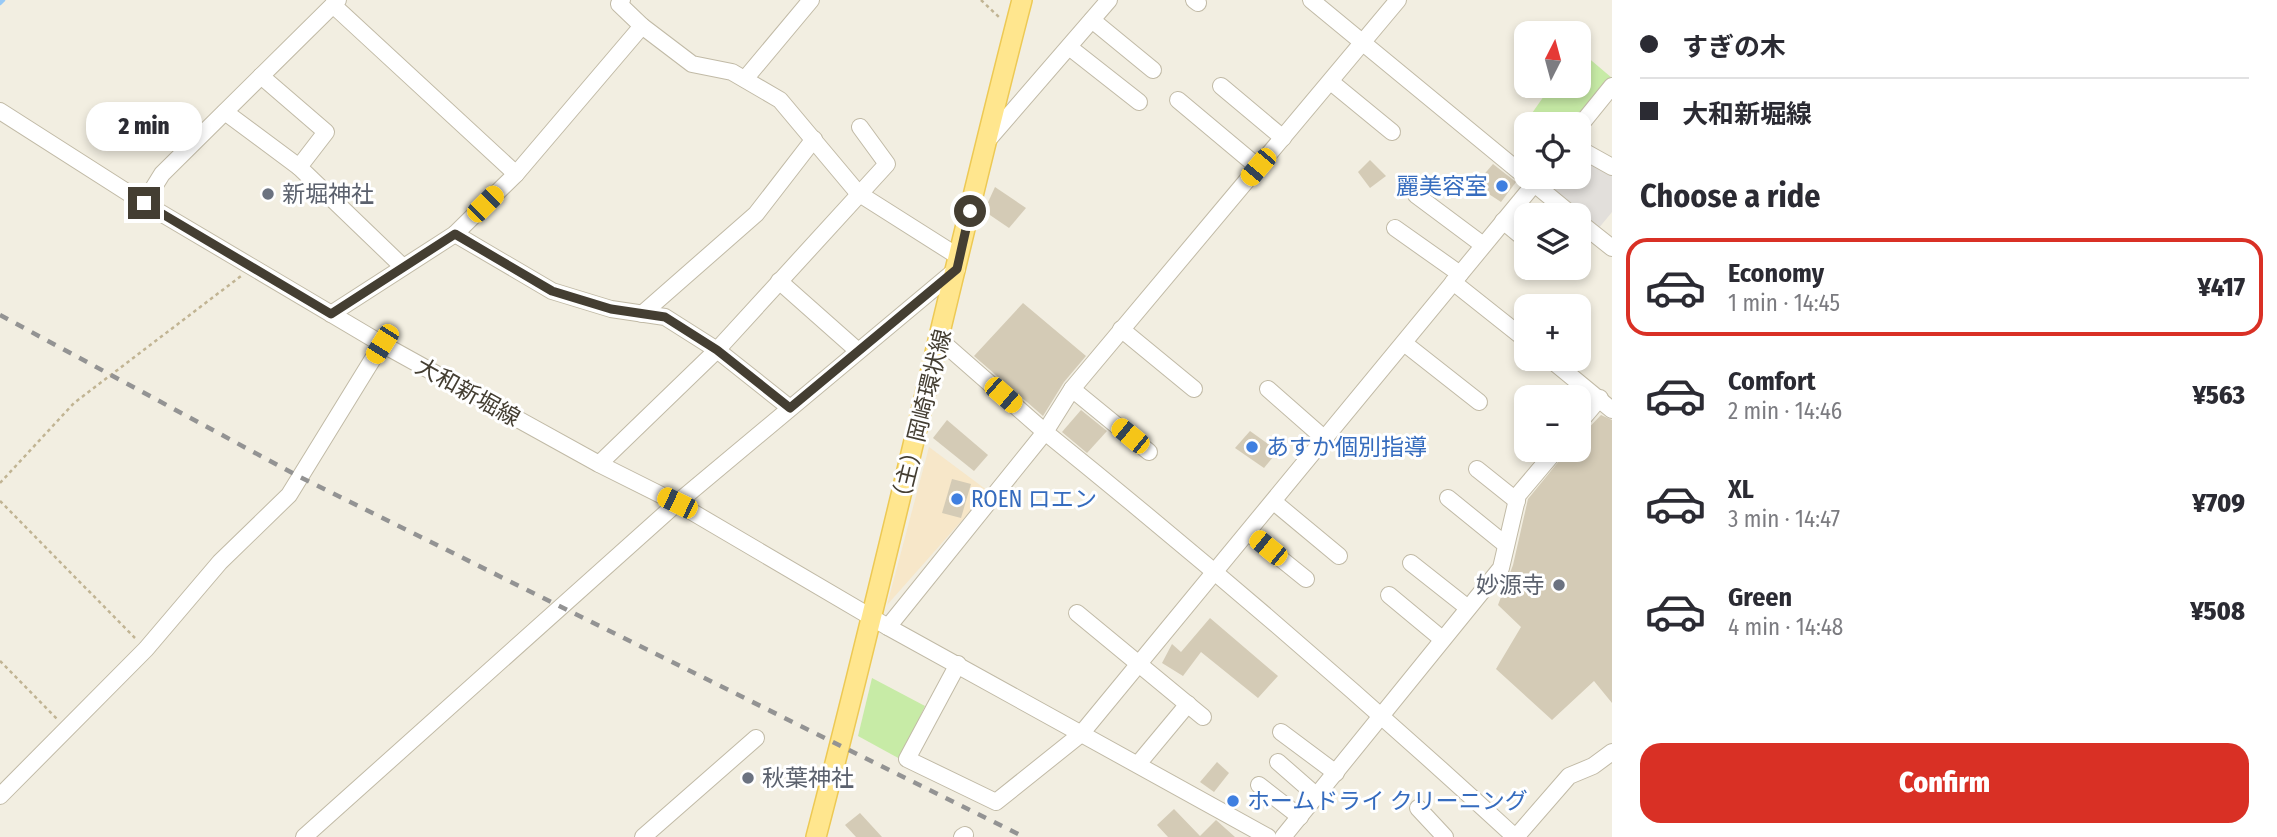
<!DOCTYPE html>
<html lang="en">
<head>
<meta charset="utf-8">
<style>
	:root { --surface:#fff; --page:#f2f2f3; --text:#2b2b33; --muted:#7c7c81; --line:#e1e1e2; --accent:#d93025 }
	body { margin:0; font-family:"Fira Sans Condensed","Noto Sans JP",sans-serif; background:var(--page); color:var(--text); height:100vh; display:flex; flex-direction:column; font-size:26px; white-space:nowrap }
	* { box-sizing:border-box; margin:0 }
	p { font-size:23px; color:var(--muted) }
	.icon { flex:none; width:38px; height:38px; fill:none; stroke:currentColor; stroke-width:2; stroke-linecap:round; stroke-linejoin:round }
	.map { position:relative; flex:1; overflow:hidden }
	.drawer { display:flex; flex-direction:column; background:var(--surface); width:665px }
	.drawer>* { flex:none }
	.hud { display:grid; align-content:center; height:154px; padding:0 28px; background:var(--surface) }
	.needle { width:46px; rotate:6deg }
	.tools { position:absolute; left:1514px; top:21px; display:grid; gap:14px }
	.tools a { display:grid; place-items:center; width:77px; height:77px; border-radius:14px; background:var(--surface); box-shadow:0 4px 10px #0003; font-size:35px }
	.end { position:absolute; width:32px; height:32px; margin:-16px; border:9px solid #443e32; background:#fff; box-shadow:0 0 0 4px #fff }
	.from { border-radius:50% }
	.bubble { position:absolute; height:49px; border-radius:21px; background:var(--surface); box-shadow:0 4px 10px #0003; font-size:23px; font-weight:800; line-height:49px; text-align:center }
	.car { position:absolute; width:21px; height:42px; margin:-21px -10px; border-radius:9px; box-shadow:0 0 5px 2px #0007; background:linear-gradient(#f5c518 24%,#345 0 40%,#f5c518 0 76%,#345 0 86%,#f5c518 0) }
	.hud b { display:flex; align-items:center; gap:24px; height:66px; font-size:26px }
	.hud b+b { border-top:2px solid var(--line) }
	.hud i { width:18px; height:18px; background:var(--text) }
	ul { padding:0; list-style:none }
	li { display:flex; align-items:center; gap:21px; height:98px; margin:0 14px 10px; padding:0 14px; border:4px solid transparent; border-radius:21px }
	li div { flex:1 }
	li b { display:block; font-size:26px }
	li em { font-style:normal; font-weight:800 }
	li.on { border-color:var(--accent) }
	li>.icon { width:63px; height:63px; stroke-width:1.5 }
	h2 { padding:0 28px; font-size:32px; line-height:84px }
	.action { display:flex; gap:14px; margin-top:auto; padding:14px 28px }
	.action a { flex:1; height:80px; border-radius:21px; background:var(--accent); color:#fff; font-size:28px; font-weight:800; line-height:80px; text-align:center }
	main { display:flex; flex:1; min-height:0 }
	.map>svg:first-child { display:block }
</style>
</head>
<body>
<main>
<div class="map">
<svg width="1612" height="837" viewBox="0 0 1612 837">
	<rect width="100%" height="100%" fill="#f2eee1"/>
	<!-- commercial -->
	<path fill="#f7e7c9" d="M929,447L988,491L887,605Z"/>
	<!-- green -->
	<g fill="#c7eba6">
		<path d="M1579,50L1612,78L1574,124H1539L1530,116L1551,86H1578Z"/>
		<path d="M872,678L925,706L900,759L858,736Z"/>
	</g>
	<!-- parking -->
	<path fill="#e2dfdb" d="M1579,155L1612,175V212L1598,229L1543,184L1550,177H1578Z"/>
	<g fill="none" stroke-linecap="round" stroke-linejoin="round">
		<!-- stream -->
		<path stroke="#97c9f6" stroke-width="4.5" d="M0,3L3,0"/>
	</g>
	<!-- building -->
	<g fill="#d4cbb6">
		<path d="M1370,160L1386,176L1370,188L1358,172Z"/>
		<path d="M1493,164L1516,182L1501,202L1475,185Z"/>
		<path d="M995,187L1026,208L1009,228L984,211Z"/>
		<path d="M1023,303L1086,356L1064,382L1043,416L974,356Z"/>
		<path d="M1081,410L1107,431L1087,453L1062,432Z"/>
		<path d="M1601,415L1612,420V703L1594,681L1552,720L1496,669L1521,627L1498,605L1513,565L1528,499L1568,450H1578V439Z"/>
		<path d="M947,420L988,455L974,471L933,438Z"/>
		<path d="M1250,431L1278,451L1264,468L1235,448Z"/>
		<path d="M952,479L971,484L961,518L942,513Z"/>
		<path d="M1210,618L1278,676L1258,698L1201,652L1183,676L1162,663L1172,644L1181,652Z"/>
		<path d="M1217,762L1229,773L1214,792L1200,782Z"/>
		<path d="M1174,809L1200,836L1216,820L1235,837H1168L1157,825Z"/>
		<path d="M860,813L882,837H856L845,825Z"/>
	</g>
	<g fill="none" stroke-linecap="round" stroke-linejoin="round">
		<defs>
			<g id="minor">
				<path d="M622,0L619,4L642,26L692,64L732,72L780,100L858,193L959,257"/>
				<path d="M1194,0L1198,3"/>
				<path d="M1311,0L1572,215"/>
				<path d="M1398,0L1072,389L1045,432C1206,562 1363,697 1515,837"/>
				<path d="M333,5L516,174"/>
				<path d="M1092,20L1153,70"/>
				<path d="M1069,47L1139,102"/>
				<path d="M745,79L811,0"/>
				<path d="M1331,82L1392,132"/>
				<path d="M1221,86L1283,138"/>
				<path d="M1178,100L1258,167"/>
				<path d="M0,111L144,203L382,344L599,464L677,503L888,627L1268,837"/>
				<path d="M225,112L299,167L326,132L261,76"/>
				<path d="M1578,128L1612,86"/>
				<path d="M987,141L1109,0"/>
				<path d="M1578,148L1612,167"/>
				<path d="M299,167L403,267"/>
				<path d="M1416,195L1483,245"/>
				<path d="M144,203L162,174L338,0"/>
				<path d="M1503,221L1526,240"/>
				<path d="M1578,221L1612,248"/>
				<path d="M1395,228L1460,274"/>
				<path d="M455,234L552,291L611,309L665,317L717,350L790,408"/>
				<path d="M779,281L858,351"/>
				<path d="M1453,282L1526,340"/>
				<path d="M331,314L455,234L516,174L642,26"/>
				<path d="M642,314L756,214L814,139"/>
				<path d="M1121,329L1194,389"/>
				<path d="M1404,343L1479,402"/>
				<path d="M1550,359L1612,410"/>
				<path d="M1072,389L1149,452"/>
				<path d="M1268,389L1326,440"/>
				<path d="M1578,424L1600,398"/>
				<path d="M599,464L717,350L887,164L860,127"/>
				<path d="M1477,469L1517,501"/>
				<path d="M1448,498L1506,545"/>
				<path d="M1274,502L1339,556"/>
				<path d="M1249,533L1306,579"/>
				<path d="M1411,563L1468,608"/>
				<path d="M1389,595L1442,639"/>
				<path d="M1077,613L1203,717"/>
				<path d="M888,627L1045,432L940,340"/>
				<path d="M958,664L907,759L996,802L1081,734L1540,177"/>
				<path d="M1281,732L1336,773"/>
				<path d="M1278,762L1318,797"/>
				<path d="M1138,764L1188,704"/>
				<path d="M1259,785L1300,817"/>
				<path d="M0,796L146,649L220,562L289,495L382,344"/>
				<path d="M1418,808L1445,837"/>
				<path d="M304,837L677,503L957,269"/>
				<path d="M643,837L756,738"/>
				<path d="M962,837L965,835"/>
				<path d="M1283,837L1501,568L1518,495L1556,450"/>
				<path d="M1516,837L1569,776L1593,766L1612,752"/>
			</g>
			<path id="major" d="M816,837C889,559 950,278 1022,0"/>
		</defs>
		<!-- minor casing -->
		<use href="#minor" stroke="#c1baa6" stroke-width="18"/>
		<!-- major casing -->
		<use href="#major" stroke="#edc954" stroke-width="22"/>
		<!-- path -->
		<g stroke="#c1b493" stroke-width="2.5" stroke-dasharray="3.5 3.5" stroke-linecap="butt">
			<path d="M981,0L1001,19"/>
			<path d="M0,483L74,403L241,276"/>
			<path d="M0,501L135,638"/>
			<path d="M0,661L57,719"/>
		</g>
		<!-- minor -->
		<use href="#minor" stroke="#fff" stroke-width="16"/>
		<!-- major -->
		<use href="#major" stroke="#ffe68e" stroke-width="19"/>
		<!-- rail -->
		<path stroke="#939393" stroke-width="4.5" stroke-dasharray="9 9" stroke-linecap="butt" d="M0,315L296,475L1024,837"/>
	</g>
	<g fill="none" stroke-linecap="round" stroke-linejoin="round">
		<!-- route -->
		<path stroke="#443e32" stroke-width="9" d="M144,203L331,314L455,234L552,291L611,309L665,317L717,350L790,408L957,269L970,211"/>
	</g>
	<!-- markers -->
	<g fill="#3f7fe0" stroke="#fff" stroke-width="2.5">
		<circle cx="1502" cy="186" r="7"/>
		<circle cx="1252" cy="447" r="7"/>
		<circle cx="957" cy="499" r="7"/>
		<circle cx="1233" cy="801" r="7"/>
	</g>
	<g fill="#6b7280" stroke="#fff" stroke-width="2.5">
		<circle cx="268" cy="194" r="7"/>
		<circle cx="1559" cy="585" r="7"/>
		<circle cx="748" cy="778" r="7"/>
	</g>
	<g text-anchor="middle" stroke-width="6" stroke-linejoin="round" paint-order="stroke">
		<!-- shop labels -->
		<g font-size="23" fill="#366cbe" stroke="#fff" text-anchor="start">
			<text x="1488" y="194" text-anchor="end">麗美容室</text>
			<text x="1266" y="455">あすか個別指導</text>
			<text x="971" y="507">ROEN ロエン</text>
			<text x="1247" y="809">ホームドライ クリーニング</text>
		</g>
		<!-- worship labels -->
		<g font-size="23" fill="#5b616d" stroke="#fff" text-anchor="start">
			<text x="282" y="202">新堀神社</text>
			<text x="1545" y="593" text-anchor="end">妙源寺</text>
			<text x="762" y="786">秋葉神社</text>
		</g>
		<!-- street labels -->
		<g font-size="23" fill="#443e32" stroke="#fff">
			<text transform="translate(468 392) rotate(29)" y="8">大和新堀線</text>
			<text transform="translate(921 419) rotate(-76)" y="8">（主）岡崎環状線</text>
		</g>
	</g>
</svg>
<div class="tools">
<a><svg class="needle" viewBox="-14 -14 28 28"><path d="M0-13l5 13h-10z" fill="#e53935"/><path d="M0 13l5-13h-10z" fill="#7c7c81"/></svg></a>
<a><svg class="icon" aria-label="locate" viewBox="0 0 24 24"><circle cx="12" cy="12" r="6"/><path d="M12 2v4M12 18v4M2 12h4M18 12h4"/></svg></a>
<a><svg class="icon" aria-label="layers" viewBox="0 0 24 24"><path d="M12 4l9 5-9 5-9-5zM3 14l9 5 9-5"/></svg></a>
<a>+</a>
<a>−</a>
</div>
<i class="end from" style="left:970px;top:211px"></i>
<i class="end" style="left:144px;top:203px"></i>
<div class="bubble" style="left:86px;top:102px;width:116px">2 min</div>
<i class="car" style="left:1258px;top:167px;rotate:220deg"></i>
<i class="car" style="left:485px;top:204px;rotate:45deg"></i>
<i class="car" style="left:382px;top:344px;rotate:212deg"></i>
<i class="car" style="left:1003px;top:395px;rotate:131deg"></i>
<i class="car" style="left:1130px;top:436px;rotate:309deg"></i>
<i class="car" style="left:677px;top:503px;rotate:296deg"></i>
<i class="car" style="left:1268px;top:548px;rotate:309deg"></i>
</div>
<section class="drawer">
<div class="hud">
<b><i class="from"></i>すぎの木</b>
<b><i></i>大和新堀線</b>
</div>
<h2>Choose a ride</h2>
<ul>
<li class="on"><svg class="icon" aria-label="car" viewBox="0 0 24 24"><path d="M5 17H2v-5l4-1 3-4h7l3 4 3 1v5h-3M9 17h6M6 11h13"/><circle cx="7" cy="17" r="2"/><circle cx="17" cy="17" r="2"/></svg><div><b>Economy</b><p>1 min · 14:45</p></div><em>¥417</em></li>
<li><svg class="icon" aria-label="car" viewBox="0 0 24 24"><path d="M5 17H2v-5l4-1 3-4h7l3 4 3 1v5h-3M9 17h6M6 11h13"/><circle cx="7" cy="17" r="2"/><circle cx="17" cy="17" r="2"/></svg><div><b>Comfort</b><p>2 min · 14:46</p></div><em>¥563</em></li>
<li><svg class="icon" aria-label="car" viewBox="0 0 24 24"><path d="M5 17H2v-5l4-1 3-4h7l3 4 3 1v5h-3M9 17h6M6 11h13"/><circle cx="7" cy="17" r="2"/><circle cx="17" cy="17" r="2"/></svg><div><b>XL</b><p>3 min · 14:47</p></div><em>¥709</em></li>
<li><svg class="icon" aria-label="car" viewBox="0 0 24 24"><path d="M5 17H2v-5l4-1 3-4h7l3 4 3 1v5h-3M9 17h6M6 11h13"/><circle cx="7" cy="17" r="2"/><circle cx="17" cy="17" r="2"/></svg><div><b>Green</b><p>4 min · 14:48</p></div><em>¥508</em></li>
</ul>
<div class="action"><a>Confirm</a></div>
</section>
</main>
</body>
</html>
